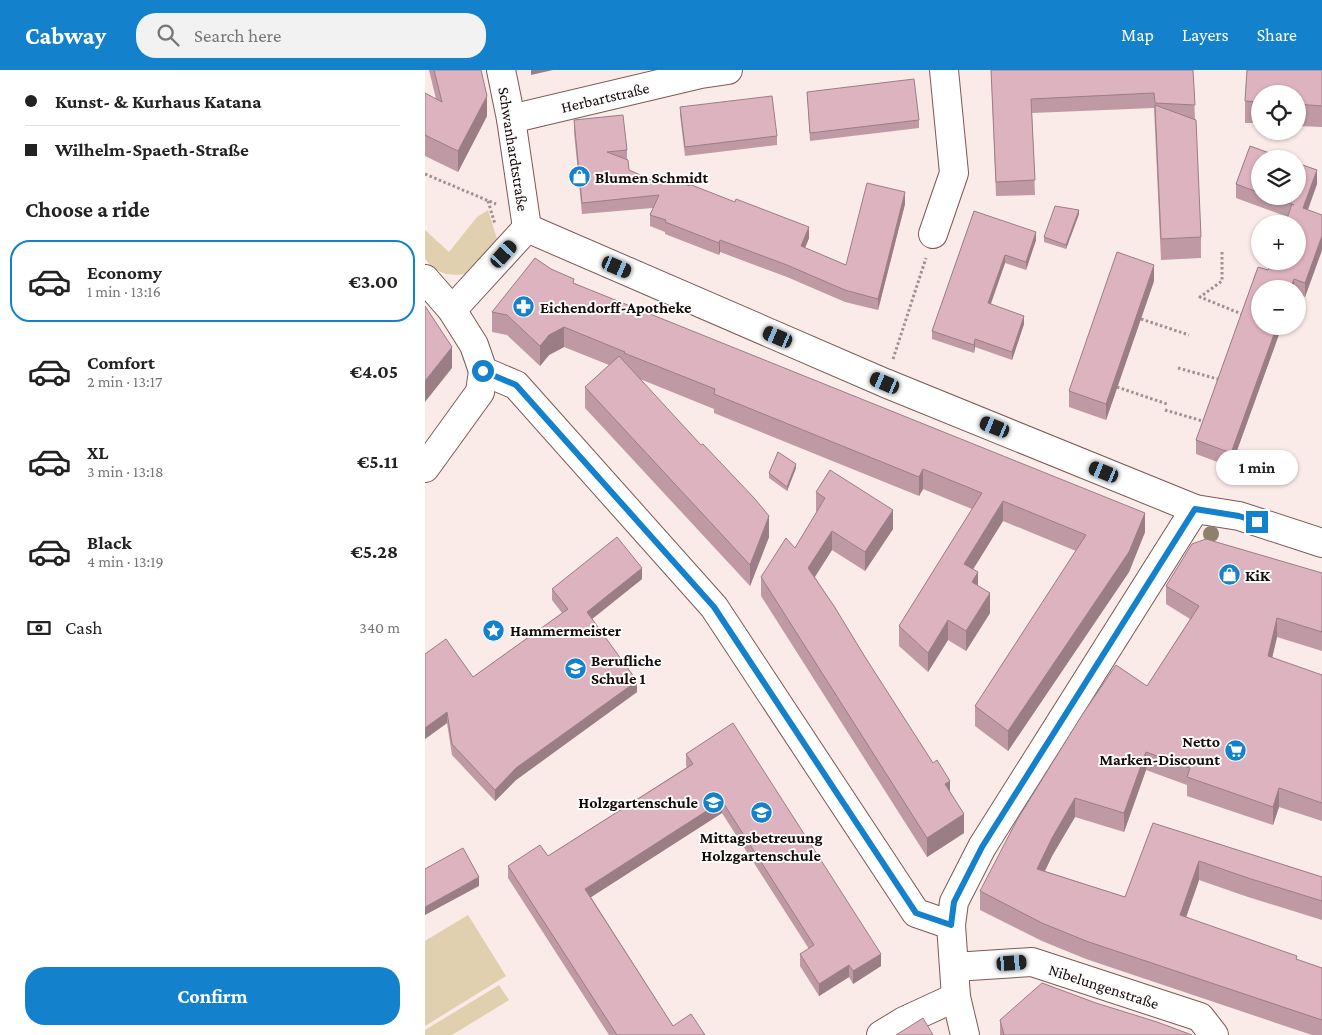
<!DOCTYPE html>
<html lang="en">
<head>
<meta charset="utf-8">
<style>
	:root { --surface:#fff; --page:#f2f2f2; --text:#222; --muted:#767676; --line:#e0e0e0; --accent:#1381cb }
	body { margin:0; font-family:"Crimson Pro",serif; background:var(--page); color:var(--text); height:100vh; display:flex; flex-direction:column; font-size:19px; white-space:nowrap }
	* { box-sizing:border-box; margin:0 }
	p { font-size:16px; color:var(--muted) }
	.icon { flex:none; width:28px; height:28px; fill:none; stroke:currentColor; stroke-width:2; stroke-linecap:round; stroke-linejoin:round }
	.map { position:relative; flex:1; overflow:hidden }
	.details { display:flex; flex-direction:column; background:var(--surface); width:425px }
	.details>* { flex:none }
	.top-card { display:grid; align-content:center; height:110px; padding:0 25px; background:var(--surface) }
	.fabs { position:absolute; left:826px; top:15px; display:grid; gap:10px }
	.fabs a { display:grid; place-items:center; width:55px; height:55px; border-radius:50%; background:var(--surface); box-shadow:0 1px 4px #0004; font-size:25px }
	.end { position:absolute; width:22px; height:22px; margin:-11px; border:6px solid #1381cb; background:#fff; box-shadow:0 0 0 2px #fff }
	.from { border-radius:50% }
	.bubble { position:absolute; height:35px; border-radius:18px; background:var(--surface); box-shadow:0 1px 4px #0004; font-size:16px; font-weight:700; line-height:35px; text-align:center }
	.car { position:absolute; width:15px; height:30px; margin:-15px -8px; border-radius:6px; box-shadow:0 0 4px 1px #0007; background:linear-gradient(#222 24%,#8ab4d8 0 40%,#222 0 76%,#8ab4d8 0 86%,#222 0) }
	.top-card b { display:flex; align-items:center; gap:18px; height:48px; font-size:19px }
	.top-card b+b { border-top:1px solid var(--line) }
	.top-card i { width:12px; height:12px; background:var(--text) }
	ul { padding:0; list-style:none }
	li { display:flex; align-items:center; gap:15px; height:82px; margin:0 10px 8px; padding:0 15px; border:2px solid transparent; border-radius:20px }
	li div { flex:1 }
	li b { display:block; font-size:19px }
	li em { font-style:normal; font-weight:700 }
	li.selected { border-color:var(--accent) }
	li>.icon { width:45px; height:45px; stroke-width:1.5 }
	h2 { padding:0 25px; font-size:22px; line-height:60px }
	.pay { display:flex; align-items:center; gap:12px; height:55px; padding:0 25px; font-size:19px }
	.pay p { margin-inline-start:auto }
	.cta { display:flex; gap:10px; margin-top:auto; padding:10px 25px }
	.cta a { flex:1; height:58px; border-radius:20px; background:var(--accent); color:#fff; font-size:20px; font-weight:700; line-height:58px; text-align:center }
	header { display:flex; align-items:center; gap:30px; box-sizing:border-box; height:70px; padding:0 25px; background:var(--accent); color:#fff }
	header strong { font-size:24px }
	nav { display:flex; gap:28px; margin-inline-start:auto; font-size:18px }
	.search { width:350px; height:45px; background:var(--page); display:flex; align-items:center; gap:12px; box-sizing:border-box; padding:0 18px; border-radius:20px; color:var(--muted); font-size:19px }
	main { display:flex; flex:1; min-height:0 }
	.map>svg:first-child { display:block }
</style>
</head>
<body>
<header>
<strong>Cabway</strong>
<div class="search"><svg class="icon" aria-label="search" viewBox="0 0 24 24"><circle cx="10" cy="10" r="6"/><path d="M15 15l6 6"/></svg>Search here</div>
<nav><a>Map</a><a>Layers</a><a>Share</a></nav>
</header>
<main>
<section class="details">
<div class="top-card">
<b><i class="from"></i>Kunst- &amp; Kurhaus Katana</b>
<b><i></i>Wilhelm-Spaeth-Straße</b>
</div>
<h2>Choose a ride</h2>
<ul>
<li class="selected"><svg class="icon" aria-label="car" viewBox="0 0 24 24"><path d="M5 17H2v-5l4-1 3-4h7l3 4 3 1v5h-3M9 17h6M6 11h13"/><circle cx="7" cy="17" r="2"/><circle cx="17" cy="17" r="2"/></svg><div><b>Economy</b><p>1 min · 13:16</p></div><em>€3.00</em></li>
<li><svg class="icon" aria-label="car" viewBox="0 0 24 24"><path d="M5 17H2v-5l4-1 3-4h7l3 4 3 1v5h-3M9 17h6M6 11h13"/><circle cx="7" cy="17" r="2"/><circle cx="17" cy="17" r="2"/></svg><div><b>Comfort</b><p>2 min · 13:17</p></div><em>€4.05</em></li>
<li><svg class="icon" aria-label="car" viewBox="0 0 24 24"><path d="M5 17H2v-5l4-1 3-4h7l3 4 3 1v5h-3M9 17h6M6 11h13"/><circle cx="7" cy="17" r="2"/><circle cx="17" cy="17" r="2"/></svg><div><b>XL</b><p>3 min · 13:18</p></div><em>€5.11</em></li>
<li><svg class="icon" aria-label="car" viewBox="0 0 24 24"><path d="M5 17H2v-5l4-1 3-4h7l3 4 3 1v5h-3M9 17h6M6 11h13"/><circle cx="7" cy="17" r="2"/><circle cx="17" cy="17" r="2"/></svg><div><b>Black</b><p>4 min · 13:19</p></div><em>€5.28</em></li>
</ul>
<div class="pay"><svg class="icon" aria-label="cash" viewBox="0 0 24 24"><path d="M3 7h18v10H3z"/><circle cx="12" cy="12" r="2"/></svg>Cash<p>340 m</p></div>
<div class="cta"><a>Confirm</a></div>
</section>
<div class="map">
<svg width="897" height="965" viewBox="0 0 897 965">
	<rect width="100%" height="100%" fill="#faeae8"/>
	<!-- green -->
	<g fill="#e1d0af">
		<path d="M63,140L74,175L48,202L34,205L21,204L9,199L0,189V160L24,182L52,147Z"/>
		<path d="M43,845L81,906L0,956V871Z"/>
		<path d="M74,915L84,930L27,965H0V960Z"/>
	</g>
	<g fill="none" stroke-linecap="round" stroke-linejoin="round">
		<defs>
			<g id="minor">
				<path d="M76,0L86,49L102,158"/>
				<path d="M86,49L276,4L303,0"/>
				<path d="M102,158L460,313L770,439L814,446L897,473"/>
				<path d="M508,164L529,103L519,0"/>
				<path d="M0,209L27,240L49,275L58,301L91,315L289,537L491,843L526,855"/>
				<path d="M27,240L102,158"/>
				<path d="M0,398L55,322L58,301"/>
				<path d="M529,897L607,892L775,947L789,965"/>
				<path d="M456,965L479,951L531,927"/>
				<path d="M540,965L531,927L526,855L529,832L557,777L770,439"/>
			</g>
		</defs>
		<!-- minor casing -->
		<use href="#minor" stroke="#7b5a56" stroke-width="30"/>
		<!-- path -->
		<g stroke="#a09190" stroke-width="3" stroke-dasharray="2.5 2.5" stroke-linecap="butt">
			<path d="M0,104L71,134"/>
			<path d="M63,131L70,154"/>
			<path d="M797,182V211L775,227L819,245"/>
			<path d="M716,249L764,265"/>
			<path d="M468,289L501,188"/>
			<path d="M753,298L796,310"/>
			<path d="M692,317L742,334"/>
			<path d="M740,340L781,352"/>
		</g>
		<!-- minor -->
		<use href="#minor" stroke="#fff" stroke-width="28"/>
	</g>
	<!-- trees -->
	<circle fill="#8f806e" cx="786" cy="464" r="8"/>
	<!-- wall -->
	<g fill="#bf9aa5">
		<path d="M4,0H56L62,46L33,102L0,86V23L11,29Z"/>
		<path d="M566,0H768L770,49L776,167V188L736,190L729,38L607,43L610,125L571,126Z"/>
		<path d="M822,0H897V57L872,56V24H835V53H820V31Z"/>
		<path d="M382,22L494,50V58L385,71Z"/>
		<path d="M255,37L352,66V75L260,86L255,45Z"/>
		<path d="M149,50L202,80V90L204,100L238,115L384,168L380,178L421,195L480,134L453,240L420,232L362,207L295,182L294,185L240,164V162L225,156V145L228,138L157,144L149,62Z"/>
		<path d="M825,76L861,89H835V126H872V93L892,100V114L883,140L897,145V180L880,227L872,225V219H835V256H857L806,397L771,384V370L833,197L843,200L847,191H872V154H860L863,147L811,128V114Z"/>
		<path d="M549,141L611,170L601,200L580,193L566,234L599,254L587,290L550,277L549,283L507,269V261Z"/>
		<path d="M654,144L641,179L619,172V167Z"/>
		<path d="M126,199L149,213L720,462L704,502L583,681L550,656V636L651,481L578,451L548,499L553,516L565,543L541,581L523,570L503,602L474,576V556L547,439L498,419L494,426L289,343V339L215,309L344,467L325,516L160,338V317L184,295L139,277L124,285L115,296L82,265L67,262V242Z"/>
		<path d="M729,211L681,350L644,337V321Z"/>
		<path d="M371,398L362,421L344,408V403Z"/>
		<path d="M391,422L468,459L440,501L407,480L390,507L525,722L539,763L502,787L336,526V507L370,478L392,442L391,441Z"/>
		<path d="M897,503V581L852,567L847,588L897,605V751L854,737L848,755L762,726V715L721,700L699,762L650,747L627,786L620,801L700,827L728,753L897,807V850L823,827L774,810L761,848L872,890L897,898V965H887L661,889L617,871L555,840V821L722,616L765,549L741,534V516Z"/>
		<path d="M217,509L167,549L212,622L91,710L70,731L27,685L22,653L0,669V584L48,607L137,543L127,530V519Z"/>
		<path d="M261,684L456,896L428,914L424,907L394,926L375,896V884L384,879L297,743L166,827L248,956L280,965H184L83,808V796L123,786L262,697L261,696Z"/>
		<path d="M671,933L767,965H575V950Z"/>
	</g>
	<!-- shaded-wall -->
	<g fill="#9b7d86">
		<path d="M106,0H128L106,5Z"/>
		<path d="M62,26V46L33,102V81Z"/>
		<path d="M892,100V114L878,152V138Z"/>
		<path d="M480,122V134L453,240V229Z"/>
		<path d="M654,140V144L641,179V175Z"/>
		<path d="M384,157V168L376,188V176Z"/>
		<path d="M611,162V170L601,200V192Z"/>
		<path d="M897,166V180L880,227V213Z"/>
		<path d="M295,170V182L294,185V173Z"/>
		<path d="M580,185V193L563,241V233Z"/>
		<path d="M729,195V211L681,350V334Z"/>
		<path d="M869,209V219H865Z"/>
		<path d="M599,246V254L587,290V282Z"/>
		<path d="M852,256H857L806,397V383Z"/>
		<path d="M139,257V277L124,285L115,296V276L124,265Z"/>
		<path d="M550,269V277L549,283V275Z"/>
		<path d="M27,277V298L0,332V311Z"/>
		<path d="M371,394V398L362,421V417Z"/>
		<path d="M498,399V419L494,426V407Z"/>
		<path d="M578,431V451L539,514V494Z"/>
		<path d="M468,440V459L440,501V482Z"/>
		<path d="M720,443V462L704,502L583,681V661Z"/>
		<path d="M344,446V467L325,516V495Z"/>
		<path d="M407,461V480L383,517V498Z"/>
		<path d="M217,498V509L162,553V542Z"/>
		<path d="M553,502V522L547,512Z"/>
		<path d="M565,523V543L541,581V561Z"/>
		<path d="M852,548V567L843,605V586Z"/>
		<path d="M523,550V570L503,602V583Z"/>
		<path d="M212,611V622L91,710L70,731V720L91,698Z"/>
		<path d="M22,642V653L0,669V658Z"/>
		<path d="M721,682V700L699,762V743Z"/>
		<path d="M525,711V730L520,714Z"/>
		<path d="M854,718V737L848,755V737Z"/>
		<path d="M650,728V747L627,786L612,817V799L627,768Z"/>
		<path d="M297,731V743L160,831V819Z"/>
		<path d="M539,744V763L502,787V768Z"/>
		<path d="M774,791V810L755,864V845Z"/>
		<path d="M54,807V816L0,845V837Z"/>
		<path d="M456,884V896L428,914V901Z"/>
		<path d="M424,895V907L394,926V914Z"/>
	</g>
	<!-- building -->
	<g fill="#deb3c0" stroke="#9b7d86">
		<path d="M9,0H56L62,26L33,81L0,65V23L17,32Z"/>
		<path d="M566,0H768L770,35L730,33L729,23L606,29L610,110L571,112Z"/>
		<path d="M822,0H897V36L872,34V24H835V32L820,31Z"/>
		<path d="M489,9L494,50L385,63L382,22Z"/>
		<path d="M347,26L352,66L260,77L255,37Z"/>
		<path d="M730,35L771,50L776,167L736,169Z"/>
		<path d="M198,45L202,80L182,82L203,90L204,100L238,115L241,108L265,116L264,114L310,132L311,129L384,157L376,176L421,195L442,113L480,122L453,229L420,220L362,195L295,170L294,173L240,152L241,150L225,145L234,125L157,133L149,50Z"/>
		<path d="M825,76L861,89H835V123L811,114Z"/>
		<path d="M872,93L892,100L878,138L897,145V166L880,213L869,209L865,219H835V256H852L806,383L771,370L833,197L843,200L847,191H872V154H860L867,134L869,135L844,126H872Z"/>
		<path d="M630,136L654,140L641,175L619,167Z"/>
		<path d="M549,141L611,162L601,192L580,185L563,233L599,246L587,282L550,269L549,275L507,261Z"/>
		<path d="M692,182L729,195L681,334L644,321Z"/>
		<path d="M110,188L126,199L149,209L148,213L720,443L704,482L583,661L550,636L661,465L578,431L539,494L553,502L547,512L565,523L541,561L523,550L503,583L474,556L557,423L498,399L494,407L289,324L290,319L199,283L200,282L139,257L124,265L115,276L82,245L67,242Z"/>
		<path d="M0,236L27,277L0,311Z"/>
		<path d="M194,286L276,375L278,374L330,429L344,446L325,495L160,317Z"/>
		<path d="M353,382L371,394L362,417L344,403Z"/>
		<path d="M405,400L468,440L440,482L407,461L383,498L409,536L440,587L508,693L512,690L525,711L520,714L539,744L502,768L336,507L361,468L370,478L400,428L391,422Z"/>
		<path d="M192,467L217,498L162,542L212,611L91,698L70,720L27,674L22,642L0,658V584L21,569L48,607L143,539L127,519Z"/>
		<path d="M781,469L897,503V562L852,548L843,586L897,605V733L854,718L848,737L762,707L765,698L721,682L699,743L650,728L627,768L612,799L700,827L728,753L897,807V831L823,808L774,791L755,845L872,886L871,889L897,898V950L661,871L617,853L555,821L592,750L657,645L691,595L722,616L774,536L741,516L767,474Z"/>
		<path d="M308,653L456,884L428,901L424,895L394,914L375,884L389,875L297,731L160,819L248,956L266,944L280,965H192L83,796L115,775L123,786L268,694L261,684Z"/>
		<path d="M38,778L54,807L0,837V799Z"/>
		<path d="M617,913L671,933L732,952L767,965H579L575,950Z"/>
		<path d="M498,948L508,965H471Z"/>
	</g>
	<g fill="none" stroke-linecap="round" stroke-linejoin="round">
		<!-- route -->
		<path stroke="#1381cb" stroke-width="6" d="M58,301L91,315L289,537L491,843L526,855L529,832L557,777L770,439L814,446L832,452"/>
	</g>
	<!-- icons -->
	<defs>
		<symbol id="shop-disc" viewBox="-11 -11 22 22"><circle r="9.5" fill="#1381cb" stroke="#fcfcfc"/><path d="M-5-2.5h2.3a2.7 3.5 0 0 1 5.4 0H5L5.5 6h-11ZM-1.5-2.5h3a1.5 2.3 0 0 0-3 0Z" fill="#fff"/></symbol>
		<symbol id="pharmacy-disc" viewBox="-11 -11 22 22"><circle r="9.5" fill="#1381cb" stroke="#fcfcfc"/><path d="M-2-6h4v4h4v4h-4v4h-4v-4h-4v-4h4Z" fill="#fff"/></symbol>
		<symbol id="sight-disc" viewBox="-11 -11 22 22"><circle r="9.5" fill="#1381cb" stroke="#fcfcfc"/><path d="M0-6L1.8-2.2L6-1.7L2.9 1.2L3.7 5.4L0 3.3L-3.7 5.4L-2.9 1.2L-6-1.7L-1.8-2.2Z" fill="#fff"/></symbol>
		<symbol id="school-disc" viewBox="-11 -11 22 22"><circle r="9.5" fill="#1381cb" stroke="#fcfcfc"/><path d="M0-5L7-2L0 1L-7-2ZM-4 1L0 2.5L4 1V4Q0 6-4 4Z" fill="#fff"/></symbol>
		<symbol id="supermarket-disc" viewBox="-11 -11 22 22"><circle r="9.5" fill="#1381cb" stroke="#fcfcfc"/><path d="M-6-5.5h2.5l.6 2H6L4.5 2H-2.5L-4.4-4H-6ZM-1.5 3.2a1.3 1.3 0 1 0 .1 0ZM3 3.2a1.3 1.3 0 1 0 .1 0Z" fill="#fff"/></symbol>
	</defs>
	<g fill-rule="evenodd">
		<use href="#shop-disc" x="142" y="94" width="25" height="25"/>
		<use href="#pharmacy-disc" x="86" y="224" width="25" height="25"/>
		<use href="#shop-disc" x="792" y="492" width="25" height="25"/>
		<use href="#sight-disc" x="56" y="548" width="25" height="25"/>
		<use href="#school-disc" x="138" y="586" width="25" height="25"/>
		<use href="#supermarket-disc" x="798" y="668" width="25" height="25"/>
		<use href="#school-disc" x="276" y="720" width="25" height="25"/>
		<use href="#school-disc" x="324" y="730" width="25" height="25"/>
	</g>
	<g text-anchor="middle" stroke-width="4" stroke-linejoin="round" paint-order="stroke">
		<!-- street labels -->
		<g font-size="16" fill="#170b0a" stroke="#fcfcfc">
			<text transform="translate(180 27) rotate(-13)" y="6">Herbartstraße</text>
			<text transform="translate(89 79) rotate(81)" y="6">Schwanhardtstraße</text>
			<text transform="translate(679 916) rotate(18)" y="6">Nibelungenstraße</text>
		</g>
		<!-- poi labels -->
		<g font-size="16" font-weight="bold" fill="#170b0a" stroke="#fcfcfc" text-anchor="start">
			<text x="170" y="113">Blumen Schmidt</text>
			<text x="115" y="243">Eichendorff-Apotheke</text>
			<text x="820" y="511">KiK</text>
			<text x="85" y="566">Hammermeister</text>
			<text x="166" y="596">Berufliche<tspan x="166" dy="18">Schule 1</tspan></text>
			<text x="795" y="677" text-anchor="end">Netto<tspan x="795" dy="18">Marken-Discount</tspan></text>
			<text x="273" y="738" text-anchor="end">Holzgartenschule</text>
			<text x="336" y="773" text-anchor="middle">Mittagsbetreuung<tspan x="336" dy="18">Holzgartenschule</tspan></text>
		</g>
	</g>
</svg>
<div class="fabs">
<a><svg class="icon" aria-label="locate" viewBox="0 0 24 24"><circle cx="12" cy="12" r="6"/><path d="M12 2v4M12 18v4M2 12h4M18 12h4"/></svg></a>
<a><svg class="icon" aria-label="layers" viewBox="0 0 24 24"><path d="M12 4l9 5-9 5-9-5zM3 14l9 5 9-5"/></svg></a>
<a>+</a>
<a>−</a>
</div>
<i class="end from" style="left:58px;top:301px"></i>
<i class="end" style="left:832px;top:452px"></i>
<div class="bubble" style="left:791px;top:380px;width:82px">1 min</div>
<i class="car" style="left:79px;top:184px;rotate:42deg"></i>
<i class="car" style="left:192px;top:197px;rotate:113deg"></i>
<i class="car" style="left:353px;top:267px;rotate:293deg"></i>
<i class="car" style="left:460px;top:313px;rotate:293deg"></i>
<i class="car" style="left:570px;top:357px;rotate:292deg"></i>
<i class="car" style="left:679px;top:402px;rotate:292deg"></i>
<i class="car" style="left:587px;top:893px;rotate:86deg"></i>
</div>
</main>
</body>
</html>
